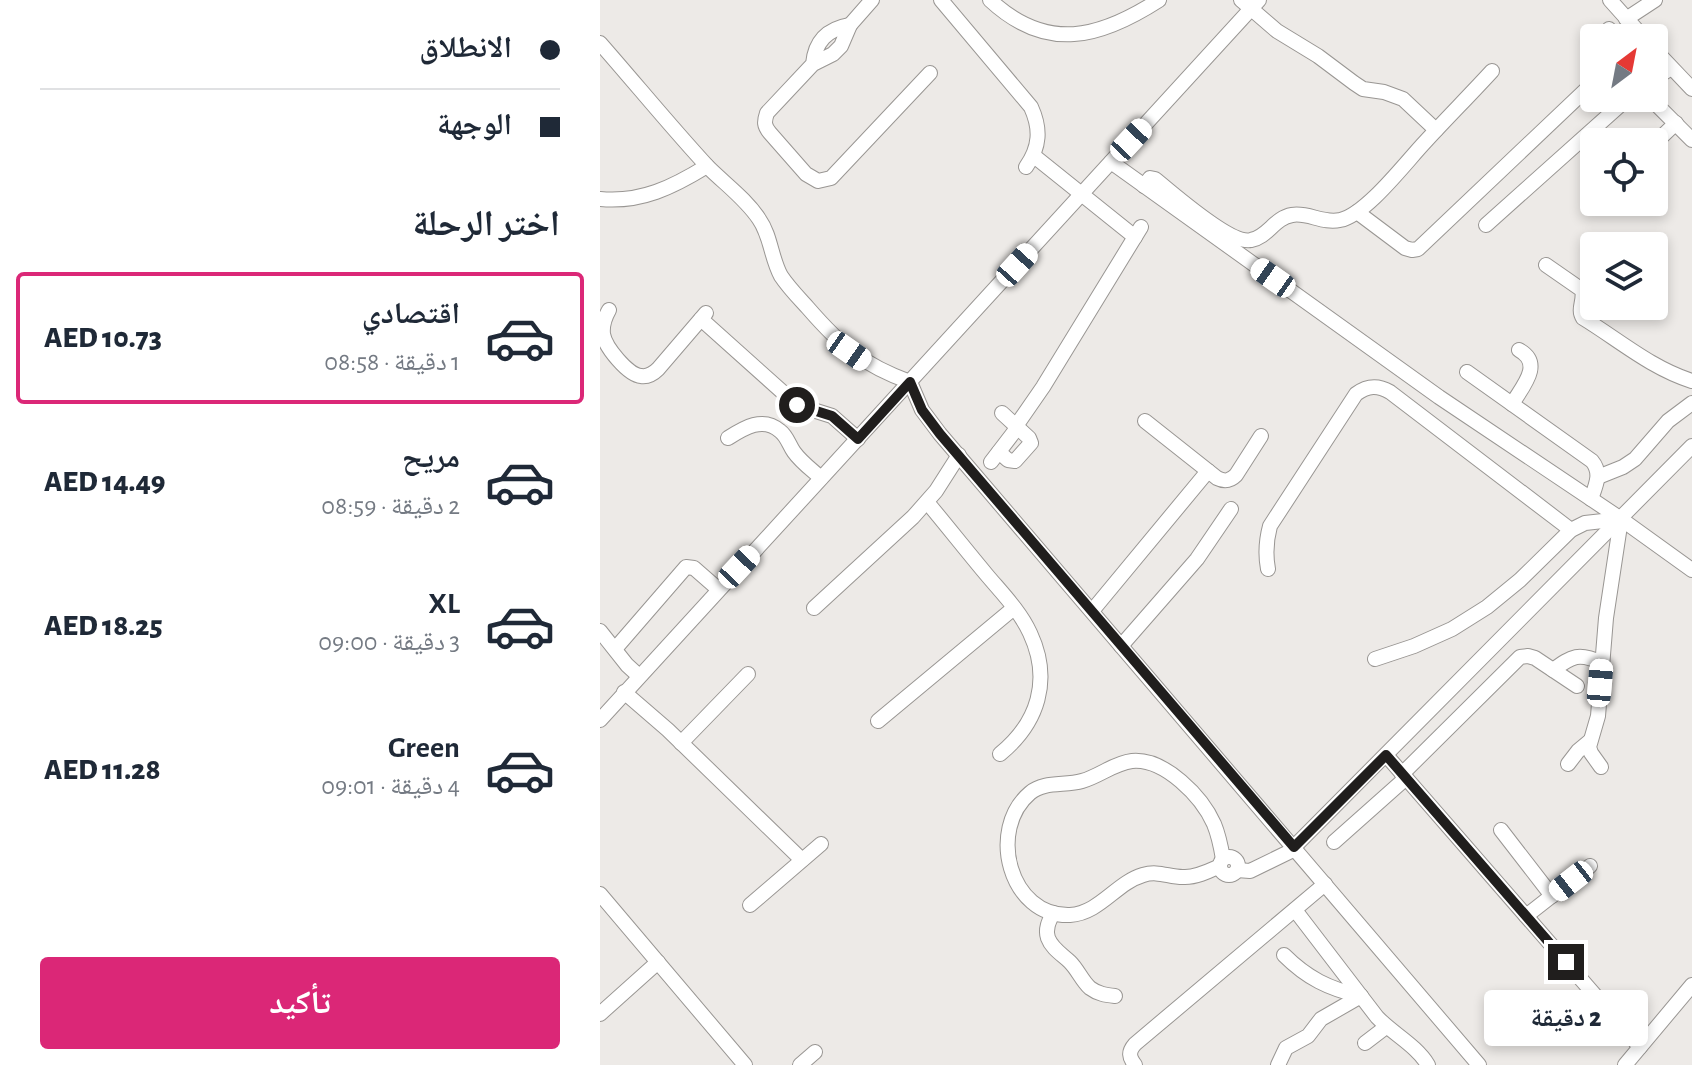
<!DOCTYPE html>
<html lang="ar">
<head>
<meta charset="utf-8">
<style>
	:root { --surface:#fff; --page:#f2f2f3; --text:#1f2937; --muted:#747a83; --line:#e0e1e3; --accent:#db2777 }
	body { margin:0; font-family:"Alegreya Sans","Noto Naskh Arabic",sans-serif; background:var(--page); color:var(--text); direction:rtl; height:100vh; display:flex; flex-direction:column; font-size:30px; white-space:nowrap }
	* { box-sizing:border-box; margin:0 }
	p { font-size:26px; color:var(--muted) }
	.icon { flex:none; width:44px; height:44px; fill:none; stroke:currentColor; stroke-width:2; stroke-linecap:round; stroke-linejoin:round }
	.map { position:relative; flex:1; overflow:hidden; direction:ltr }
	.side { display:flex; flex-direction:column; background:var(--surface); width:600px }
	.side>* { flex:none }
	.guide { display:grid; align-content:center; height:176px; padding:0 40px; background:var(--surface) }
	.needle { width:52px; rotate:32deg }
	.fabs { position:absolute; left:980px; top:24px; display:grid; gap:16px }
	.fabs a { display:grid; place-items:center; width:88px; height:88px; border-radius:8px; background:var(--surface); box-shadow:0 4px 12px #0003; font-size:40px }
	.end { position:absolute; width:36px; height:36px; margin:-18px; border:10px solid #201e1d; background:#fff; box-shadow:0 0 0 4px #fff }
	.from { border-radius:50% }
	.bubble { position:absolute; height:56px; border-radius:8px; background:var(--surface); box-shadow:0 4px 12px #0003; font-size:26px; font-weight:800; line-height:56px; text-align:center; direction:rtl }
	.car { position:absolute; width:24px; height:48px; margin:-24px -12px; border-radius:10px; box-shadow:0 0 6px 2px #0007; background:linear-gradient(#fff 24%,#345 0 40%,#fff 0 76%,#345 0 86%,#fff 0) }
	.guide b { display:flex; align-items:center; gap:28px; height:76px; font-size:30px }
	.guide b+b { border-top:2px solid var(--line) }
	.guide i { width:20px; height:20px; background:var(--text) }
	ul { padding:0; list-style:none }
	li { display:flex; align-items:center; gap:24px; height:132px; margin:0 16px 12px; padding:0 24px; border:4px solid transparent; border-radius:8px }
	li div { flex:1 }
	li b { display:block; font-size:30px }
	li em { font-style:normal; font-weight:800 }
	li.active { border-color:var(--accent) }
	li>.icon { width:72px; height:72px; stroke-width:1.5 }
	h2 { padding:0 40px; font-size:36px; line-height:96px }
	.button { display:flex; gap:16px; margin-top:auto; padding:16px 40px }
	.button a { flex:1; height:92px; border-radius:8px; background:var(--accent); color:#fff; font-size:32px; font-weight:800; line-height:92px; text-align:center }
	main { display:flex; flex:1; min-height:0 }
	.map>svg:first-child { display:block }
</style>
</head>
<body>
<main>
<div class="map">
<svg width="1092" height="1065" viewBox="0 0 1092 1065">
	<rect width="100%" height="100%" fill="#edeae7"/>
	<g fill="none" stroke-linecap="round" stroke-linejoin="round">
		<defs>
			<g id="minor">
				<path d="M341,0L431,107C441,129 440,147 426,167"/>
				<path d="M390,0C447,53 500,38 559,0"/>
				<path d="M641,0L677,31L718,56L754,83L763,89L784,92L803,99L836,130"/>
				<path d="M1010,0L1044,38"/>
				<path d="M1026,19L1055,0"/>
				<path d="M250,25L272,0"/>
				<path d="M1009,29L1017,38"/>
				<path d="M0,43C36,84 71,127 108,167C125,184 146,199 159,219C171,236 171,258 181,276C189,288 199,298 208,308C241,346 263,365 310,382L322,410L340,434L879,1065"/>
				<path d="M1054,49L1092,89"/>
				<path d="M213,64C215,42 227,29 250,25L241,46L233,54L213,64L167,113C164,122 164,126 170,133L206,174L218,181L231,178L330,73"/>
				<path d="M1054,79L1071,68"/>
				<path d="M1050,98L1092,140"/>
				<path d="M1054,144L1076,123"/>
				<path d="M434,156L535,237"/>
				<path d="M511,162L839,397L1021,519L1092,570"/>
				<path d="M544,186L550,178L555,179C573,193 630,245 651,240C668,237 674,218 692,215C708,212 723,224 740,220C766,215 806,162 825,142C847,118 870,95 892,71"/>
				<path d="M0,199C41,203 73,187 107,166"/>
				<path d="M757,212L805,248L812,250L818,249L994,82"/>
				<path d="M886,225L1028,98"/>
				<path d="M946,265L982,290C985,300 977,309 983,318C1019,340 1051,368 1092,381"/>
				<path d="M9,310C5,317 2,325 3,334C5,347 28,375 41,376C48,377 53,374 58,369L106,313"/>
				<path d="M101,319L197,405L232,416L258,439"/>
				<path d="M867,372L992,461C1002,473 996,485 991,499"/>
				<path d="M912,404C922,387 944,364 919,350"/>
				<path d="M545,421L617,478C625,482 630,481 636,475L661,436"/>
				<path d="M128,438C144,428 163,416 180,431C187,436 189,445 194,452C201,462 212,470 221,478"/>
				<path d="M399,452L408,460L415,461L431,443L429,438L402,413"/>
				<path d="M391,462L414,432L416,426L443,387L541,227"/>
				<path d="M998,477L1023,467L1035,459L1068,421L1092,403"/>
				<path d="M327,502C347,526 366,550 386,574C401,592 420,611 430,633C452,680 438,723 400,754"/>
				<path d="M668,569C665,553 666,541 670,526L756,394C768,385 778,385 790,392L971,530"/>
				<path d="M214,608L313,517L336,491L359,455"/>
				<path d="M492,611L608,471"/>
				<path d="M0,631L27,665L39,676"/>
				<path d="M521,646L597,559L631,509"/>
				<path d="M15,649L86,567L94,568L118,589"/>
				<path d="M775,659L814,646L852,629L887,607L920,580L971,530L985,523L1021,519L1006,618L998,716L989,747L991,753L1001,767"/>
				<path d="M953,670C972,656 979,652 1002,663"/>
				<path d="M24,692L68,730L202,860"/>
				<path d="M0,720L659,0"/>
				<path d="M278,721L414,608"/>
				<path d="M81,743L148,674"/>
				<path d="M786,755L1040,1047"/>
				<path d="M968,764L978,751L990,741"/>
				<path d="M802,774L920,657L928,656L935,658L977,686"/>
				<path d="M901,830L952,896"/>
				<path d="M734,842L806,778"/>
				<circle cx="629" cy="866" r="9"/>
				<path d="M620,866C609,871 597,877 585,877C570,878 559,870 543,875C516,883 500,913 470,915C409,917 387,829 430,793C444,781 465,786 482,781C500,776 514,763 532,761C565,758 602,797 614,824C619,836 621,847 623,859"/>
				<path d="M637,870L650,871L689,852L1092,446"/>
				<path d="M0,894L145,1065"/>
				<path d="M150,905L221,844"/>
				<path d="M695,910L777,1017C793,1034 816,1045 828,1065"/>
				<path d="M453,913C449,921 445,929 448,938C452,949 463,955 470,962C478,970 482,981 490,988C498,994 506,995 515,996"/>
				<path d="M926,916L990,866"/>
				<path d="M684,955C707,978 729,989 761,996"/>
				<path d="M0,1014L58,962"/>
				<path d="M765,1043L786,1027"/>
				<path d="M200,1065L215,1052"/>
				<path d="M535,1065C529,1057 528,1052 535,1044L725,884"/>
				<path d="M678,1065L686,1048L708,1036L721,1019L761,996"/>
				<path d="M1025,1065L1092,985"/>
			</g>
		</defs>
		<!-- minor casing -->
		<use href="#minor" stroke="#999693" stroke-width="16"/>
		<!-- minor -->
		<use href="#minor" stroke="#fff" stroke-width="14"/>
	</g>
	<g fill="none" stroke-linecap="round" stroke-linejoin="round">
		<!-- route -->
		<path stroke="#201e1d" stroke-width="10" d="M197,405L232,416L258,439L310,382L322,410L340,434L694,847L786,755L966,962"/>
	</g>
</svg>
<div class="fabs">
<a><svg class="needle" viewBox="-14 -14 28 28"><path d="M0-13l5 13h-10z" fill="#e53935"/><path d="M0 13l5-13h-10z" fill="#747a83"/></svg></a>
<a><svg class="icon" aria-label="locate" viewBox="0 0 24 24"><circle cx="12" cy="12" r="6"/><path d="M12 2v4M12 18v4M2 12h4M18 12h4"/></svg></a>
<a><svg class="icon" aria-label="layers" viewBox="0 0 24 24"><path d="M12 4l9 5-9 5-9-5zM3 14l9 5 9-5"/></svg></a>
</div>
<i class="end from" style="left:197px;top:405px"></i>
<i class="end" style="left:966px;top:962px"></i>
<div class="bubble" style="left:884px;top:990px;width:164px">2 دقيقة</div>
<i class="car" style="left:531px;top:140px;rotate:43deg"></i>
<i class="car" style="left:417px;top:265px;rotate:42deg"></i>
<i class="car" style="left:673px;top:278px;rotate:305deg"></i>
<i class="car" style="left:249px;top:351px;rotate:125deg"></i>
<i class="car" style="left:139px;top:567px;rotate:43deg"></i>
<i class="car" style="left:1000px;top:683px;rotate:5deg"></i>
<i class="car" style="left:971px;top:881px;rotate:232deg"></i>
</div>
<section class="side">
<div class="guide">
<b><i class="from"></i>الانطلاق</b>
<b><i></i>الوجهة</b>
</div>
<h2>اختر الرحلة</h2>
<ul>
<li class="active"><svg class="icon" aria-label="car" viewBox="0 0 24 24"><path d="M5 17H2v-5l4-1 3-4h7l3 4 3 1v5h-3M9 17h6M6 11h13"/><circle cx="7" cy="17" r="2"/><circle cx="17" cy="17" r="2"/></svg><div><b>اقتصادي</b><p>1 دقيقة · 08:58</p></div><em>AED 10.73</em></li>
<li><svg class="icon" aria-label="car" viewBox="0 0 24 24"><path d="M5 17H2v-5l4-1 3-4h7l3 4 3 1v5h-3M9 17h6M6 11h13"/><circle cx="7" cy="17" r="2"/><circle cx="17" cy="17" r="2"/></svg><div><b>مريح</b><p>2 دقيقة · 08:59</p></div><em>AED 14.49</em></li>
<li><svg class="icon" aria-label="car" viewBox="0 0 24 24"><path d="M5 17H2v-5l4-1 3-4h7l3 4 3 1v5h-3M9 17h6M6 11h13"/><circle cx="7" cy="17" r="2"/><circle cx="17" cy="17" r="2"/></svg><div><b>XL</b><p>3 دقيقة · 09:00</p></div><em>AED 18.25</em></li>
<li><svg class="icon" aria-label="car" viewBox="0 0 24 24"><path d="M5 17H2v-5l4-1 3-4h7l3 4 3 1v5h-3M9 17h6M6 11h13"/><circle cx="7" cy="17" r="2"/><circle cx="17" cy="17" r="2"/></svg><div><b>Green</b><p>4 دقيقة · 09:01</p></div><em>AED 11.28</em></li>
</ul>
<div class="button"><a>تأكيد</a></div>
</section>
</main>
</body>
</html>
